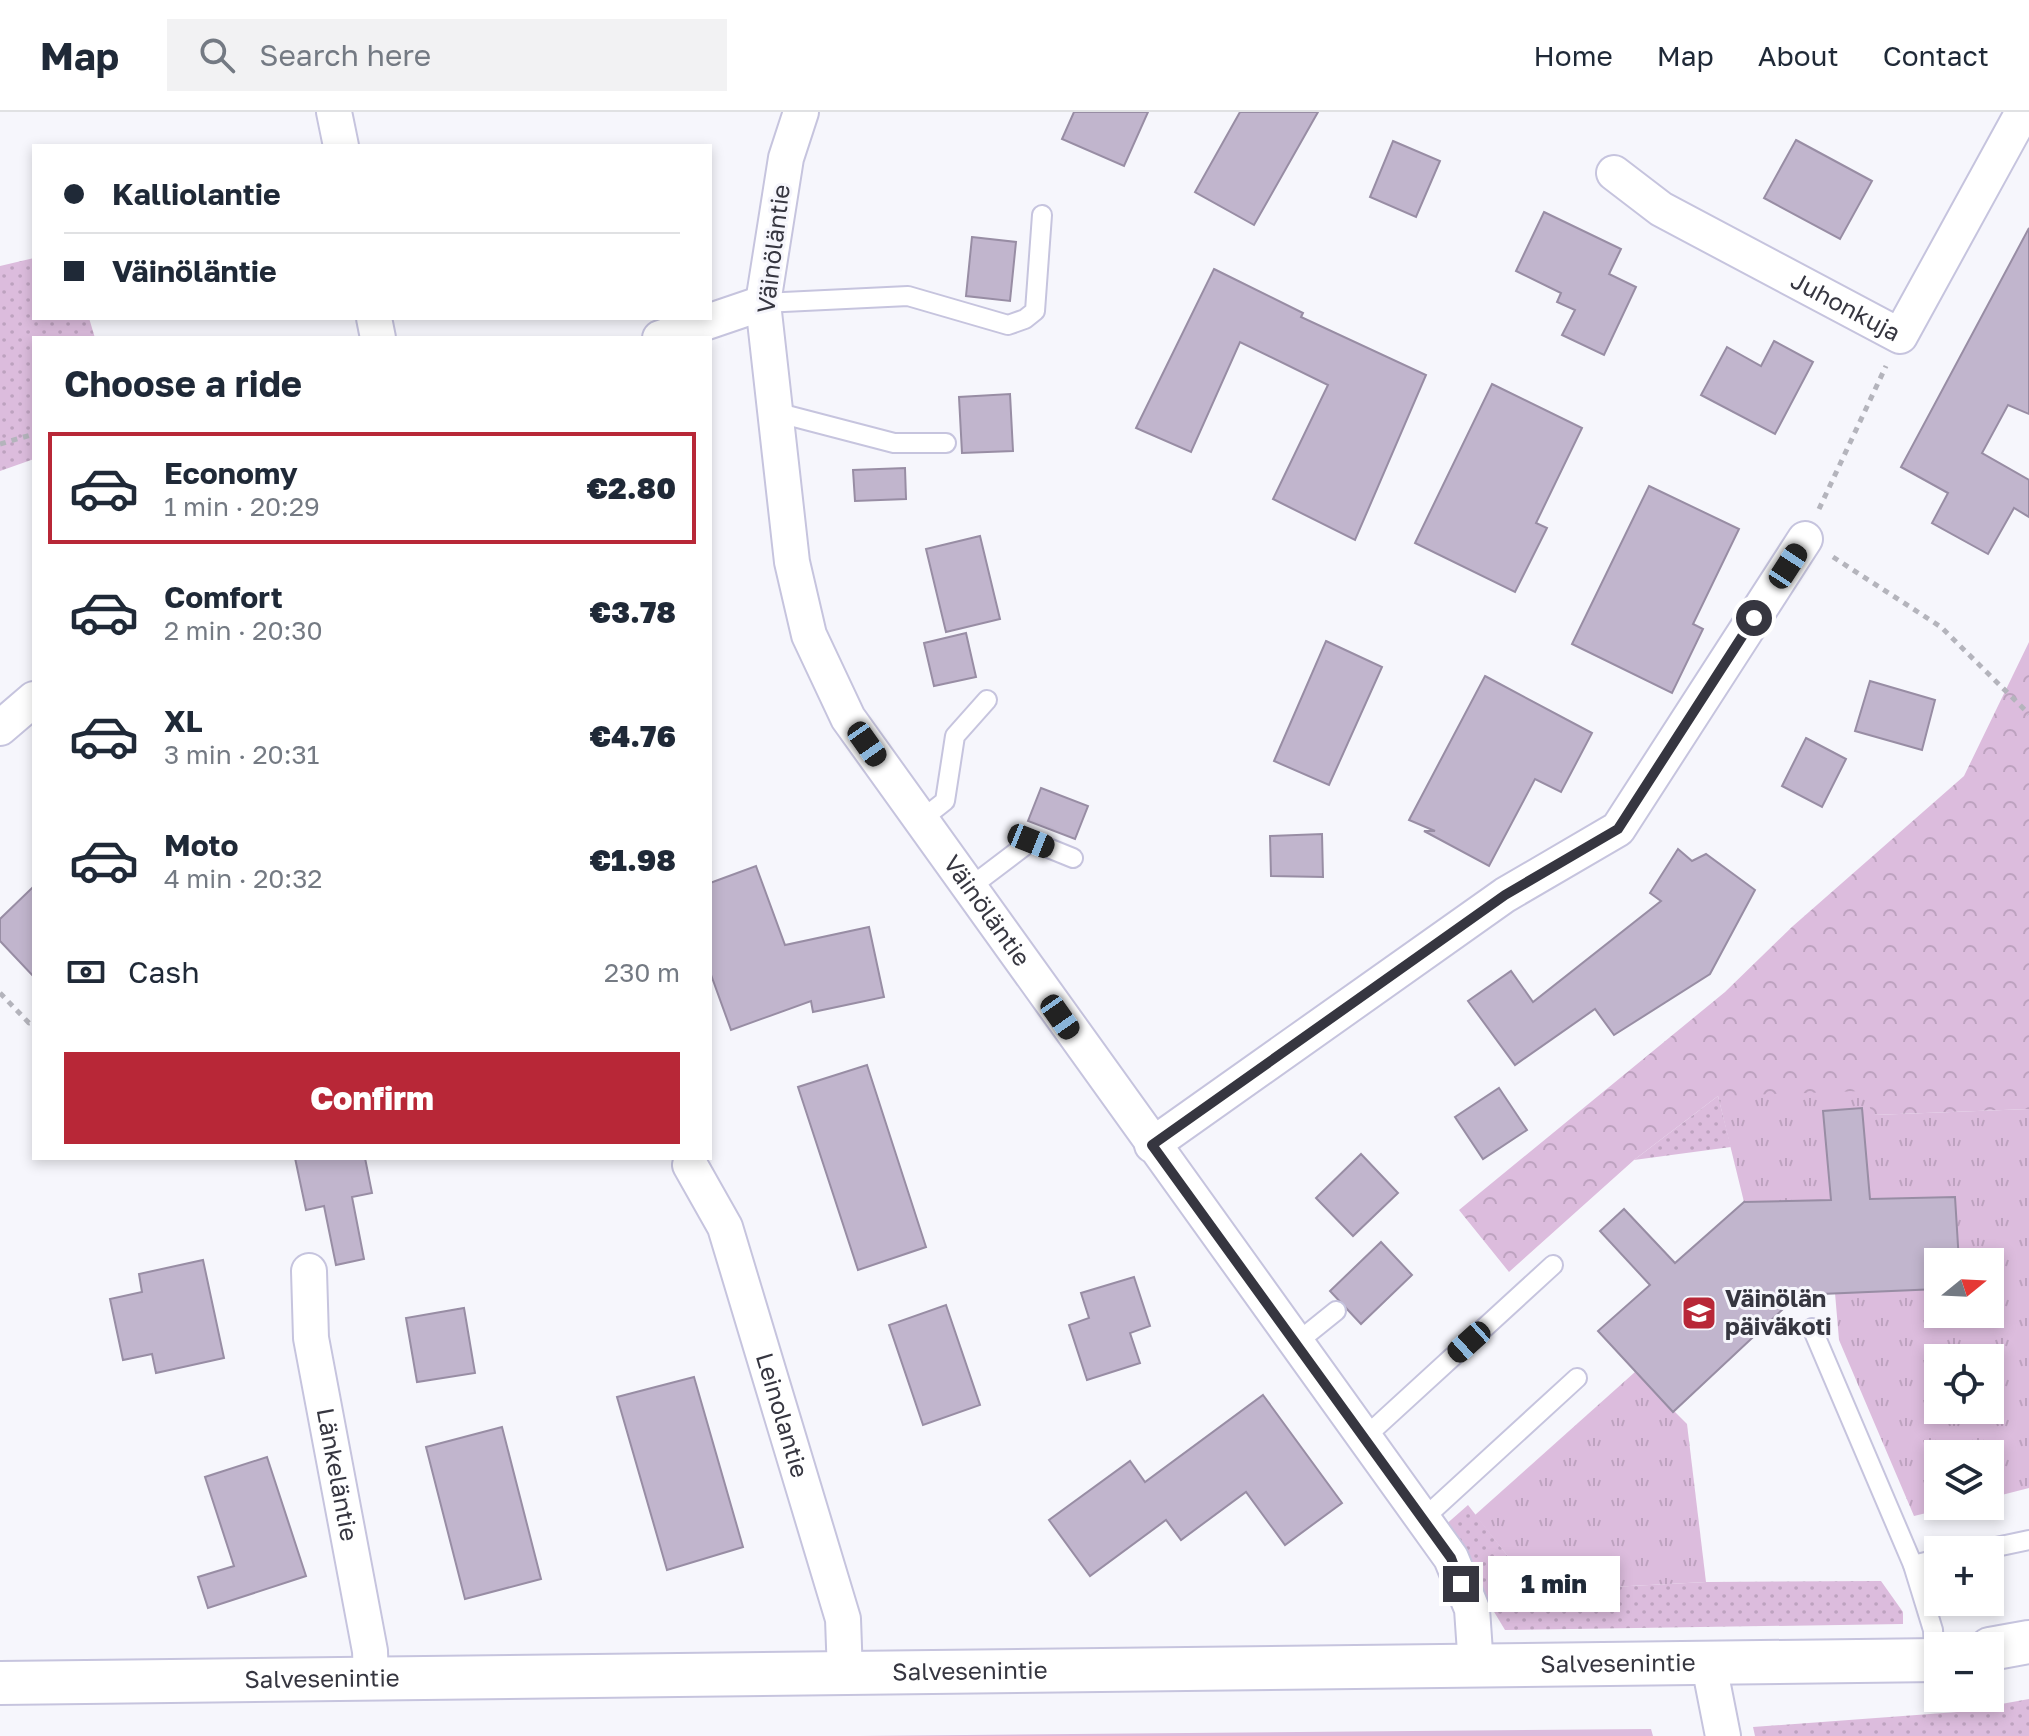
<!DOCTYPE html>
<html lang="en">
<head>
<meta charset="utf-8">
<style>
	:root { --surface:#fff; --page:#f2f2f3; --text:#1f2937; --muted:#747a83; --line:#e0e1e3; --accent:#b82737 }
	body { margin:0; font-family:"Golos Text",sans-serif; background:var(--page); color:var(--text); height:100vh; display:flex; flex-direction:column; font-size:30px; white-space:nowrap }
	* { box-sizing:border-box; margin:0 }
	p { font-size:26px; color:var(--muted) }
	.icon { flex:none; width:44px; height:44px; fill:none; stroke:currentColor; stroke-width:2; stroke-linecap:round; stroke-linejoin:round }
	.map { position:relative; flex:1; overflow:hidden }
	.side { position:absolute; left:32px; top:224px; width:680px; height:824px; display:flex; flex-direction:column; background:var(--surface); border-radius:0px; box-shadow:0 4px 12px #0003 }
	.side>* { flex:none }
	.guide { position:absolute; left:32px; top:32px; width:680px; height:176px; border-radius:0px; box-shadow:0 4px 12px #0003; display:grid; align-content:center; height:176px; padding:0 32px; background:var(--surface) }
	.needle { width:52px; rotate:72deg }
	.buttons { position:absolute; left:1924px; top:1136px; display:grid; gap:16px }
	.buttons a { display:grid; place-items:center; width:80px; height:80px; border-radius:0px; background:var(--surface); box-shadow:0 4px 12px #0003; font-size:40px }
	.end { position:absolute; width:36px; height:36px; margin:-18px; border:10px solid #363640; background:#fff; box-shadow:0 0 0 4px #fff }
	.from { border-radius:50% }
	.bubble { position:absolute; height:56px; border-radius:0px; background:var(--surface); box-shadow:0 4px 12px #0003; font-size:26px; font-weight:800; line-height:56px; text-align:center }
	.car { position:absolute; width:24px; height:48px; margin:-24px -12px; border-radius:10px; box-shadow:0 0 6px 2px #0007; background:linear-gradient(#222 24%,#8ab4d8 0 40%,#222 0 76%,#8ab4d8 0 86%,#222 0) }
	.guide b { display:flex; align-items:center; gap:28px; height:76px; font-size:30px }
	.guide b+b { border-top:2px solid var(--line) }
	.guide i { width:20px; height:20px; background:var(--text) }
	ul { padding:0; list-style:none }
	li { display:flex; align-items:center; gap:24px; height:112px; margin:0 16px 12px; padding:0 16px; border:4px solid transparent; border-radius:0px }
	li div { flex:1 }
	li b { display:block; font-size:30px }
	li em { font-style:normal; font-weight:800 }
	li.on { border-color:var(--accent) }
	li>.icon { width:72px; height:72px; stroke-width:1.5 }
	h2 { padding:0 32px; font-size:36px; line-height:96px }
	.pay { display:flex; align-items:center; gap:20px; height:88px; padding:0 32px; font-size:30px }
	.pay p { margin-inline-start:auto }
	.action { display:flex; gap:16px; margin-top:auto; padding:16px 32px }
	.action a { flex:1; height:92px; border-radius:0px; background:var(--accent); color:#fff; font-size:32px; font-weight:800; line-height:92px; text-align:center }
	header { display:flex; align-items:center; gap:48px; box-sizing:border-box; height:112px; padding:0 40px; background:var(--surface); border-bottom:2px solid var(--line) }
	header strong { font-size:38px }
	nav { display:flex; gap:44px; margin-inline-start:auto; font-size:28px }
	.search { width:560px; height:72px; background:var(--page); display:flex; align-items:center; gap:20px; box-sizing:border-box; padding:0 28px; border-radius:0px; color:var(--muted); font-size:30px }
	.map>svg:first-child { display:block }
</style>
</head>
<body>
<header>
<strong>Map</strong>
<div class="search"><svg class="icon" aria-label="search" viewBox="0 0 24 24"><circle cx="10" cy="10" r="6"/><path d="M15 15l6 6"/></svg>Search here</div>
<nav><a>Home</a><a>Map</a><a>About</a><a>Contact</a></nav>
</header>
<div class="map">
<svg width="2029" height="1624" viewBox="0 0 2029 1624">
	<defs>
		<pattern id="grass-dots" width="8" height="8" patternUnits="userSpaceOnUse" patternTransform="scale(2)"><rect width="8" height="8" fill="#dcbcdd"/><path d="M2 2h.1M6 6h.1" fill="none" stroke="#bda2bf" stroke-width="1.8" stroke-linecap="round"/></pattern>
		<pattern id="forest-crowns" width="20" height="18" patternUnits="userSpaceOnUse" patternTransform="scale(2)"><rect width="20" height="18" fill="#dcbcdd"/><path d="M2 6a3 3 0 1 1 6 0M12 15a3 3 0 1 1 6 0" fill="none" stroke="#bda2bf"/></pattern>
		<pattern id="park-tufts" width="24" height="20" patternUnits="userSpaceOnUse" patternTransform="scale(2)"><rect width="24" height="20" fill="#dcbcdd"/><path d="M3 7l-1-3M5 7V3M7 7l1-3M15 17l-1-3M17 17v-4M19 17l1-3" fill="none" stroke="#bda2bf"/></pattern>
	</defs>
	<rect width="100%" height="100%" fill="#f6f6fc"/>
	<!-- grass -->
	<g fill="url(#grass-dots)">
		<path d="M34,146V206H89L95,226H34V347L0,359V154Z"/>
		<path d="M1718,984L1731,1035L1634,1048Z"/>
		<path d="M1468,1393L1514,1452L1592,1476L1706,1470L1881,1469L1903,1500V1512L1505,1518L1443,1415Z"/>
		<path d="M2029,1587V1624H1755L1753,1615L1957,1600Z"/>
	</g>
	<!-- forest -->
	<g fill="url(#forest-crowns)">
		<path d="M2029,530V997L1873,1003L1718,984L1634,1048L1509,1160L1459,1098L1725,880L1793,814L1964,664Z"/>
		<path d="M1651,1617L1653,1624H859Z"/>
	</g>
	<!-- park -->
	<g fill="url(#park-tufts)" fill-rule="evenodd">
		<path d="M1863,979L1873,1003L2029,997V1376L1990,1386V1342H1938V1394H1955L1914,1404L1839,1228L1835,1181L1938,1177V1202H1990V1150H1959L1955,1085L1744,1090L1718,984ZM1938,1246H1990V1298H1938Z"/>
		<path d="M1635,1260L1687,1312L1706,1470L1592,1476L1514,1452L1475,1403Z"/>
	</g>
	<!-- building -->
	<g fill="#c1b5cd" stroke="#988da4" stroke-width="2">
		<path d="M1074,0H1148L1124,54L1062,27Z"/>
		<path d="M1240,0H1318L1254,113L1195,80Z"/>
		<path d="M1796,28L1872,69L1840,127L1764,86Z"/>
		<path d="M1393,29L1440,49L1416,105L1370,85Z"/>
		<path d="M1544,100L1621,137L1609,162L1636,175L1604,243L1562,223L1575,198L1557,190L1561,181L1516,159Z"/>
		<path d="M2029,116V302L2008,293L1982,341L2029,368V405L2014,396L1988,442L1932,411L1948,381L1901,355Z"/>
		<path d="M972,125L1016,130L1010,189L966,184Z"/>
		<path d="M1214,157L1303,201L1301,205L1426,263L1355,428L1273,387L1328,273L1240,230L1191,340L1136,316Z"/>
		<path d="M1774,229L1813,250L1775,322L1701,283L1727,235L1761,254Z"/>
		<path d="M1492,272L1582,316L1536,411L1547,416L1515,480L1415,431Z"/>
		<path d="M1010,282L1013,339L962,341L959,285Z"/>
		<path d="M905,356L906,387L855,389L853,358Z"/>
		<path d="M1649,374L1739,417L1693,512L1703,517L1672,581L1572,532Z"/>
		<path d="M980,424L1000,507L946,520L926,437Z"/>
		<path d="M966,521L976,565L934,574L924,531Z"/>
		<path d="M1326,529L1382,555L1329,673L1274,649Z"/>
		<path d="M1485,564L1592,621L1561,680L1535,667L1489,754L1424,719H1435L1409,708Z"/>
		<path d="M1870,569L1935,588L1922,638L1855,619Z"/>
		<path d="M1806,626L1846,647L1822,695L1782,674Z"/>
		<path d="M1041,676L1088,694L1075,727L1028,709Z"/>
		<path d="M1322,722L1323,765L1271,764L1270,724Z"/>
		<path d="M1678,737L1692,749L1706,742L1755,778L1710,862L1614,923L1595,897L1515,953L1468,889L1511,859L1533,890L1661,789L1650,781Z"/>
		<path d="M756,754L785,833L869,815L884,885L813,900L811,889L731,918L710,860V771Z"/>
		<path d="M34,774V865L0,829V807Z"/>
		<path d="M867,953L926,1135L858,1158L798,975Z"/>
		<path d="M1499,976L1527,1018L1483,1047L1455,1005Z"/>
		<path d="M1862,996L1870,1087L1955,1085L1959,1150H1938V1177L1798,1183L1673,1300L1598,1219L1650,1173L1600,1119L1624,1097L1675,1151L1744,1090L1831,1088L1823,999Z"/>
		<path d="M1361,1042L1398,1081L1353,1124L1316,1086Z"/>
		<path d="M295,1046H365L372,1081L352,1085L364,1147L336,1153L324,1094L306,1098Z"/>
		<path d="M1381,1130L1412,1163L1361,1212L1330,1179Z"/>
		<path d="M203,1148L224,1246L156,1261L152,1242L123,1248L110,1187L142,1180L139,1162Z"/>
		<path d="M1134,1165L1150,1214L1130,1221L1140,1251L1087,1268L1069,1213L1089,1206L1081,1181Z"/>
		<path d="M946,1193L980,1293L923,1313L889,1213Z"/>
		<path d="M464,1196L475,1261L417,1270L406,1206Z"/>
		<path d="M694,1265L743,1435L667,1458L617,1285Z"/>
		<path d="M1263,1283L1342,1391L1285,1433L1246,1380L1181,1428L1166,1408L1090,1464L1049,1408L1130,1349L1145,1370Z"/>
		<path d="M502,1315L541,1467L465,1487L426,1335Z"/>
		<path d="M267,1345L306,1464L208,1496L198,1465L234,1454L205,1365Z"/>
	</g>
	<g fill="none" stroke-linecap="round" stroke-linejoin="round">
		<defs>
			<g id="service">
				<path d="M763,191L908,184L1008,213L1025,207L1035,199L1042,103"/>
				<path d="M775,300L894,331H946"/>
				<path d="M921,708L945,689L955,624L987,588"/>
				<path d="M969,776L1031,729L1073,746"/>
				<path d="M1812,1216L1913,1453L1933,1518L1935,1548"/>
				<path d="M1295,1232L1336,1199"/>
				<path d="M1364,1326L1553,1153"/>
				<path d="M1423,1407L1577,1266"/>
				<path d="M1982,1438L2029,1428"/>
				<path d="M1913,1453L1938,1447"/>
			</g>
			<g id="minor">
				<path d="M334,0L341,34"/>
				<path id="s1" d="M801,0L786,46L763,191L792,450L809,523L848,606L1451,1446L1472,1497L1476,1555"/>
				<path id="s2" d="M1614,61L1661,97L1900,224L2023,0"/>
				<path d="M374,206L378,226"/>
				<path d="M660,226L763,191"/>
				<path d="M0,616L34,587"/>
				<path d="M1152,1033L1505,783L1618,717L1805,427"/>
				<path id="s3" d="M690,1053L725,1115L843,1507L845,1562"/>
				<path id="s4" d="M309,1159L311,1226L370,1539L371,1567"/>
				<path d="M1709,1553L1723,1624"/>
			</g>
			<g id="tertiary">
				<path d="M1990,1537L2029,1530"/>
				<path id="s5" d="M0,1571L1938,1548"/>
			</g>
		</defs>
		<!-- service casing -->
		<use href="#service" stroke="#c6c4de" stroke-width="22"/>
		<!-- minor casing -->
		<use href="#minor" stroke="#c6c4de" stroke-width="38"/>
		<!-- tertiary casing -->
		<use href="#tertiary" stroke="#c6c4de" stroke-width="46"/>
		<!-- path -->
		<g stroke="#b4b4bc" stroke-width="5" stroke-dasharray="6 6" stroke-linecap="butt">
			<path d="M0,332L34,322"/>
			<path d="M1819,397L1886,254"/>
			<path d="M1833,445L1941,515L2029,602"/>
			<path d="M0,881L29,911L34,909"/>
		</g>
		<!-- service -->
		<use href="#service" stroke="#fff" stroke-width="18"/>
		<!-- minor -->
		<use href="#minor" stroke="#fff" stroke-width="34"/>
		<!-- tertiary -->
		<use href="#tertiary" stroke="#fff" stroke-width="42"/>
	</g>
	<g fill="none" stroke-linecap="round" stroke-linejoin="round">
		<!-- route -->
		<path stroke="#363640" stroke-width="10" d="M1461,1472L1451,1446L1152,1033L1505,783L1618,717L1754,506"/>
	</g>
	<!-- icons -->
	<defs>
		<symbol id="school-square" viewBox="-11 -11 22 22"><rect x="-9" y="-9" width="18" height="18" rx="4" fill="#b82737" stroke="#f6f6fc"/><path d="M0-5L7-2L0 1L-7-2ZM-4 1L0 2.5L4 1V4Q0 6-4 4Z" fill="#fff"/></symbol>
	</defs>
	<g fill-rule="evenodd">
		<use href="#school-square" x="1679" y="1181" width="40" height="40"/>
	</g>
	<g text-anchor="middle" stroke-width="6" stroke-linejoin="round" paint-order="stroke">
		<!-- street labels -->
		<g font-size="24" fill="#363640" stroke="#f6f6fc">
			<text transform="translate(774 137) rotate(-83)" y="8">Väinöläntie</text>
			<text dy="8" stroke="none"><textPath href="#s2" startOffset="268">Juhonkuja</textPath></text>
			<text dy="8" stroke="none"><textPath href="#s1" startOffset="860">Väinöläntie</textPath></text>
			<text dy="8" stroke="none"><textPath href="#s3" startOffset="268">Leinolantie</textPath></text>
			<text dy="8" stroke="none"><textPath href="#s4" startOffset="206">Länkeläntie</textPath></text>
			<text dy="8" stroke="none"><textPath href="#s5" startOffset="1618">Salvesenintie</textPath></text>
			<text dy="8" stroke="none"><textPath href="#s5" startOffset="970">Salvesenintie</textPath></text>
			<text dy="8" stroke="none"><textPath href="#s5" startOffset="322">Salvesenintie</textPath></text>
		</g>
		<!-- poi labels -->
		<g font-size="24" font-weight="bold" fill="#363640" stroke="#f6f6fc" text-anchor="start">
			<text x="1725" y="1195">Väinölän<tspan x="1725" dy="28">päiväkoti</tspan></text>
		</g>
	</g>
</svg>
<div class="buttons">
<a><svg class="needle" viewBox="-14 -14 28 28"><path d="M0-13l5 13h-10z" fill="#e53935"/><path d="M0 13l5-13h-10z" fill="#747a83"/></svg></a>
<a><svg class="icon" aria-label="locate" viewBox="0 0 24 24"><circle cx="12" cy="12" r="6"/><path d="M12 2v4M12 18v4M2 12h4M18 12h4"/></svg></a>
<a><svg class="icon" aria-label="layers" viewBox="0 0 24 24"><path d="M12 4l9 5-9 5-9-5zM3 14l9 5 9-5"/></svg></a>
<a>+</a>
<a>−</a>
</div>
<i class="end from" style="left:1754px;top:506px"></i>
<i class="end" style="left:1461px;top:1472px"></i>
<div class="bubble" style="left:1488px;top:1444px;width:132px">1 min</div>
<i class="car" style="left:1788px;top:454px;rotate:33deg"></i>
<i class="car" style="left:867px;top:632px;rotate:145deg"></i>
<i class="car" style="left:1031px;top:729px;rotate:112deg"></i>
<i class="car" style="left:1060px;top:905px;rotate:145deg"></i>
<i class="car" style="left:1469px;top:1230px;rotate:228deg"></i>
<div class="guide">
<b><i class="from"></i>Kalliolantie</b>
<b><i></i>Väinöläntie</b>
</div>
<section class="side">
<h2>Choose a ride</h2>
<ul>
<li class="on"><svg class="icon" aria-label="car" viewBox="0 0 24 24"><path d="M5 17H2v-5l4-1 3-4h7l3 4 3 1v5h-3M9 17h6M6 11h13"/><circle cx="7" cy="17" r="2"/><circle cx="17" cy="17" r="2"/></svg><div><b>Economy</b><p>1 min · 20:29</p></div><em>€2.80</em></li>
<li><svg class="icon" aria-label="car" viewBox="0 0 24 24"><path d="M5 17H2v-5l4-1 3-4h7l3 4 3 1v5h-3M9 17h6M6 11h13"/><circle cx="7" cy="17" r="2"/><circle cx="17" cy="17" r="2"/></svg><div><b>Comfort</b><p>2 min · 20:30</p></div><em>€3.78</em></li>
<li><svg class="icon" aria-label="car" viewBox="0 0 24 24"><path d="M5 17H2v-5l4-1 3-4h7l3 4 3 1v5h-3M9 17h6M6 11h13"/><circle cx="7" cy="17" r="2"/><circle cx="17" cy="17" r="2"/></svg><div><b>XL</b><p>3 min · 20:31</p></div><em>€4.76</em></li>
<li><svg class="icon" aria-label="car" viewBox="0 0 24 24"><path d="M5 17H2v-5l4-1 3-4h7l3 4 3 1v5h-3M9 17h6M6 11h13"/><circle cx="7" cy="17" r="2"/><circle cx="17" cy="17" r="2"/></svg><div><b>Moto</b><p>4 min · 20:32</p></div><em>€1.98</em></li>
</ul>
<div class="pay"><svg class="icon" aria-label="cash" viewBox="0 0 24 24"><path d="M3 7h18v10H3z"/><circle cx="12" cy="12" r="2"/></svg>Cash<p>230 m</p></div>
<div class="action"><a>Confirm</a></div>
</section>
</div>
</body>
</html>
